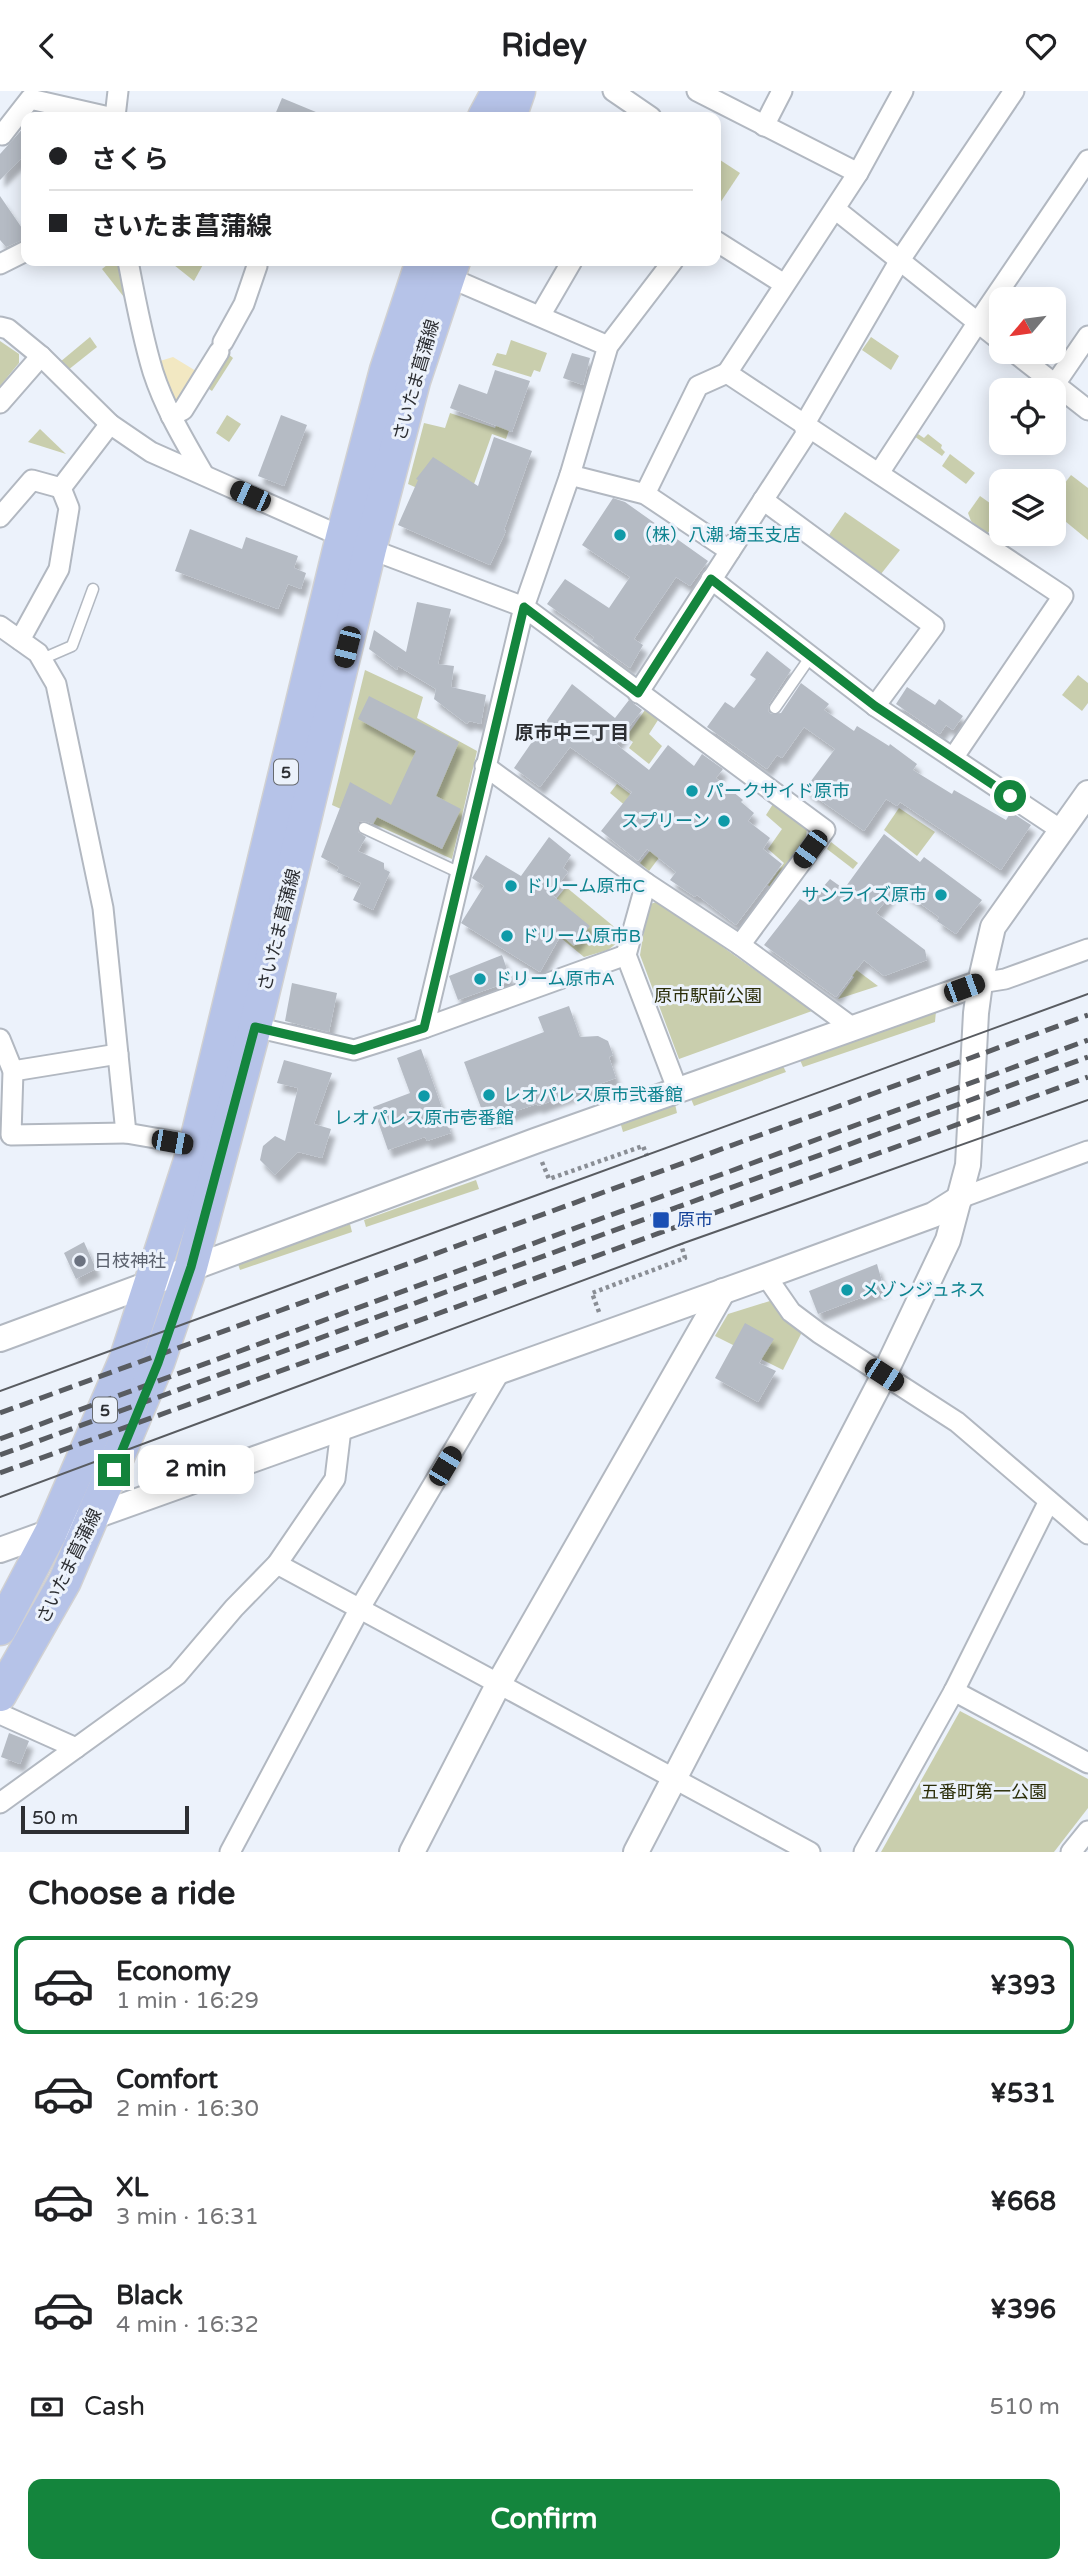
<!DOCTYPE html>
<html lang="en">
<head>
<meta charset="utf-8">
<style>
	:root { --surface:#fff; --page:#f6f6f6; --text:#202124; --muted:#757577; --line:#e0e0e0; --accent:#14853d }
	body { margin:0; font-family:"Varela Round","Noto Sans JP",sans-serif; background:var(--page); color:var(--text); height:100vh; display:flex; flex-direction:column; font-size:26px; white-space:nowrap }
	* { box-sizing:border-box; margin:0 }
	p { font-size:23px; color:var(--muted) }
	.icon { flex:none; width:38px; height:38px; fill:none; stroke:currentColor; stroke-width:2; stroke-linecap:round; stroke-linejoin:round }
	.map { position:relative; height:1761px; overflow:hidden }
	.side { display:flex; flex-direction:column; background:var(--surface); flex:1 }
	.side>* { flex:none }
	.hud { position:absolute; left:21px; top:21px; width:700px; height:154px; border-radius:14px; box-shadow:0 4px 18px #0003; display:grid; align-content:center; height:154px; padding:0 28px; background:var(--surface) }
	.needle { width:46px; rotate:241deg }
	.controls { position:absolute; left:989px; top:196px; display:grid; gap:14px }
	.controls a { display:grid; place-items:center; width:77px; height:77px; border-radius:14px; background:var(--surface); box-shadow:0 4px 18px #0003; font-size:35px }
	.scale { position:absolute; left:21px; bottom:18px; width:168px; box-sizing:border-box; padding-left:7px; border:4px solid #2d2f33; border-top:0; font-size:19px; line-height:24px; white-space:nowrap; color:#2d2f33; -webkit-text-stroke:5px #ecf2fb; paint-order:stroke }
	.end { position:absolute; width:32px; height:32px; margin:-16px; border:9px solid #14853d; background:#fff; box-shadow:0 0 0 4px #fff }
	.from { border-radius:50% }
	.bubble { position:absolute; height:49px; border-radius:14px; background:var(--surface); box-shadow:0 4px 18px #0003; font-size:23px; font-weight:800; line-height:49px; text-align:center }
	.car { position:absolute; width:21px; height:42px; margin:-21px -10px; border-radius:9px; box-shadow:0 0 5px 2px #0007; background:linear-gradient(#222 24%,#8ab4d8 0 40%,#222 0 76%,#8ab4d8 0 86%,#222 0) }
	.hud b { display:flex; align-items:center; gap:24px; height:66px; font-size:26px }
	.hud b+b { border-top:2px solid var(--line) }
	.hud i { width:18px; height:18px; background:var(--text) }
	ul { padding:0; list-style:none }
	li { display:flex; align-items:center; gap:21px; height:98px; margin:0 14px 10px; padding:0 14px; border:4px solid transparent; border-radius:14px }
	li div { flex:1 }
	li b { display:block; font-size:26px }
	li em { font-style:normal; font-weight:800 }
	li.active { border-color:var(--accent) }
	li>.icon { width:63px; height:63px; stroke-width:1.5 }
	h2 { padding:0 28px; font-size:32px; line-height:84px }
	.pay { display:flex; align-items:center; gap:18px; height:77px; padding:0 28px; font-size:26px }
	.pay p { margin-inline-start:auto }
	.cta { display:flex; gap:14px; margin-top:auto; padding:14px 28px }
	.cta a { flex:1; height:80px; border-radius:14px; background:var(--accent); color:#fff; font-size:28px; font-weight:800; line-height:80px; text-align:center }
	header { display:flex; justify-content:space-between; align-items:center; height:91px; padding:0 28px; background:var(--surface); font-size:32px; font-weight:800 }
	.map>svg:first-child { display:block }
</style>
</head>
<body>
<header><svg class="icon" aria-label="back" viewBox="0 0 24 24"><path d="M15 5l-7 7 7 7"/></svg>Ridey<svg class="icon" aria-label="heart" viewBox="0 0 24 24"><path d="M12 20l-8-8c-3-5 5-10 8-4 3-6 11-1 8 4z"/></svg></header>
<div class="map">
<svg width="1088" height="1761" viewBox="0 0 1088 1761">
	<defs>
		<filter id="shadow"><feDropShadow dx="4.5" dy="8" stdDeviation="2" flood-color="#0004"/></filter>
	</defs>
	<rect width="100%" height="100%" fill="#ecf2fb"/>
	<!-- green -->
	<g fill="#c9cead">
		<path d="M717,67L740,82L720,112L716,109Z"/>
		<path d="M112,170H120L127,210L102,178Z"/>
		<path d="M169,170H205L194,190Z"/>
		<path d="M90,246L97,256L68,279L60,271Z"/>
		<path d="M871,246L899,265L891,279L862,259Z"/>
		<path d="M511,249L547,262L540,281L534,279L531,286L492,274L497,262L506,264Z"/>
		<path d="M0,250L19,263V272L0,295Z"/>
		<path d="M227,262L233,267L212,300L206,296Z"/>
		<path d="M450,322L495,337L500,328L511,333L506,348L492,343L465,418L408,393L424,332L445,337Z"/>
		<path d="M227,324L241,333L229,351L216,342Z"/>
		<path d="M40,338L66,363L28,351Z"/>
		<path d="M912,339L924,347L928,343L942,354L941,357L945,361L942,365L914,345Z"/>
		<path d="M950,363L975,382L966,393L942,375Z"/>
		<path d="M1071,384L1088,397V449L1054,421V406Z"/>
		<path d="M980,405L1001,420V424L987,443L971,430L968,422Z"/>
		<path d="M845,421L900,459L881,483L829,444Z"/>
		<path d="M365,579L423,606L417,627L477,660L452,768L332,714Z"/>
		<path d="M1078,584L1088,592V612L1082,620L1062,604Z"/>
		<path d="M645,619L658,629L649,643L662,655L649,673L629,657L633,651L626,646Z"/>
		<path d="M617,693L679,740L649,780L640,772L662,745L610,702Z"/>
		<path d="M773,713L807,738L806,746L771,797L768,794L784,772L768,758L782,738L766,724Z"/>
		<path d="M899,717L935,741L917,765L884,739Z"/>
		<path d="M831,751L858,772L853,778L827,758Z"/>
		<path d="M566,796L618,839L617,852L608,859L584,866L539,829Z"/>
		<path d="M656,811L720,854L812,920L679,968L640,864L648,814Z"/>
		<path d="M823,854L878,895L838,908L854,886L825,863Z"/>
		<path d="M936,920L935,931L803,976L800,969Z"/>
		<path d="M783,975L786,981L694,1015L691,1008Z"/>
		<path d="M675,1013L677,1022L623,1041L621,1034Z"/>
		<path d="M476,1089L479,1098L366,1136L364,1129Z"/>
		<path d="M350,1133L352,1141L240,1179L238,1173Z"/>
		<path d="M773,1209L803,1239L783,1279L715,1245L728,1223Z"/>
		<path d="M960,1620L1088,1688V1717L1054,1761H881Z"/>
	</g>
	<!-- sand -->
	<path fill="#f2e8c2" d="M173,266L196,280L178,310L172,309L160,270Z"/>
	<!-- building -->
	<g fill="#b5bbc4" filter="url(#shadow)">
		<path d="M282,7L328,26H274Z"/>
		<path d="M26,34V63L0,89V63Z"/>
		<path d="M0,105L26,143L22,149L6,156L0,149Z"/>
		<path d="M572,262L590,267L583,294L563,287Z"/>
		<path d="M495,279L530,290L512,341L450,317L459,293L487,303Z"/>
		<path d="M281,324L307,334L284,395L258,385Z"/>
		<path d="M494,346L532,360L504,439L506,440L490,474L398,434L418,389L416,388L433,366L478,395Z"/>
		<path d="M613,407L625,411L708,470L690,495L676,486L634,548L643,554L630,577L592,550L594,546L547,513L565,488L609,517L630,486L582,454Z"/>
		<path d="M190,438L242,458L246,446L298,465L294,477L306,482L301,498L288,493L278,518L175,480Z"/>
		<path d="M417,511L451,518L438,573L454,575L451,596L486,604L481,633L469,630L467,633L434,608L436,598L398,575L397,579L369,558L374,539L406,561Z"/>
		<path d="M767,560L791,579L769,613L768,620L771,623L781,622L801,592L829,613L824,619L854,640L857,635L889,655L890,653L917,673L913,679L952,703L954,699L1006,729L1011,721L1031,734L1001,779L900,711L897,715L886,708L864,740L824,712L805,698L835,658L804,636L782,667L777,664L767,678L707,636L725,611L734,617L756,588L750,584Z"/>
		<path d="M572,593L615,627L629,609L642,619L616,653L649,679L668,654L694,675L702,663L723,678L716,687L743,709L741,711L754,722L748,730L770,747L763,758L782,773L736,834L697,804L695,806L670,789L676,781L647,758L638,770L601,740L632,701L570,656L540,696L514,677Z"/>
		<path d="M907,596L935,614L939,608L963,625L953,639L946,634L940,643L896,613Z"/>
		<path d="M369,605L459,651L436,705L461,718L442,758L377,726L373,733L364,730L359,731L358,741L366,746L358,760L384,772V778L390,781L373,819L353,809L361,792L337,781L339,776L321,766L350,691L391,714L416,660L358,628Z"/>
		<path d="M884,743L920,771L924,766L982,809L956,843L937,830L939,826L897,796L876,822L925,859L927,869L884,885L864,869L836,906L764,854L800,808L808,813L830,788L844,798Z"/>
		<path d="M549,746L571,764L563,777L568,781L551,803L590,835L574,855L561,844L540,881L461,832L484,795L472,787L486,764L521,785Z"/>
		<path d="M502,864L511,890L458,909L449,885Z"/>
		<path d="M292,892L337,902L329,941L285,930Z"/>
		<path d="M569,915L580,946L598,945L608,950L613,964L609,966L616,987L538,1015L537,1013L486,1030L464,971L544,941L538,926Z"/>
		<path d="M421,958L451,1042L427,1050L425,1046L388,1059L373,1016L410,1002L397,967Z"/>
		<path d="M284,969L332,982L314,1033L331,1038L322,1067L298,1061L275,1084L260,1069L263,1055L275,1045L285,1050L298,997L277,992Z"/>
		<path d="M84,1151L96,1178L76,1188L64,1162Z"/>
		<path d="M877,1173L884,1198L818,1223L809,1200Z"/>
		<path d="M745,1232L774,1248L759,1272L776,1280L758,1311L715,1287Z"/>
		<path d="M9,1642L29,1650L20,1673L1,1666Z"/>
	</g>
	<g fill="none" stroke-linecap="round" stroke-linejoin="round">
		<defs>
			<g id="service">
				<path d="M42,568L72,555L93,498"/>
				<path d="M775,617L811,565"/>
				<path d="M364,737L460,782"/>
			</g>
			<g id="minor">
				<path d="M613,0L651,26"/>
				<path d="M697,0L858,82"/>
				<path d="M903,0L858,82L727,282L1063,505L953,667"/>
				<path d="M115,26L118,0"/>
				<path d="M764,35L782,0"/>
				<path d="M0,42L2,44L30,8L109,26"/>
				<path d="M835,118L1001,250"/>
				<path d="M716,150L784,193"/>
				<path d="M128,170C135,207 142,245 153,281C165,318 185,351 204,384"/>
				<path d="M0,173L26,160"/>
				<path d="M448,186L608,255"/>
				<path d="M540,225L572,170"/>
				<path d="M0,236L8,238L41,265L110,333L151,361L370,458L524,516L825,739L740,854"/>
				<path d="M223,251L244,213L257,175"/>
				<path d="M1014,261L1088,319"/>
				<path d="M1055,293L1088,245"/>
				<path d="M0,312L41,265"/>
				<path d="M171,325L183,319L219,261"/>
				<path d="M879,382L978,231L1088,69"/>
				<path d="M570,384L645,403L730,460"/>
				<path d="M645,403L698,295L727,282"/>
				<path d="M763,409L934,535L875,615"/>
				<path d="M0,426L32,389L61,397L110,333"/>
				<path d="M711,488L875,615L1061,739"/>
				<path d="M0,535L38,562L56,593L103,817L126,1042L195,1054"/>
				<path d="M20,549L59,478L69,417L61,397"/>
				<path d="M638,602L806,343L804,334L900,169L1014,0"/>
				<path d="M485,675L646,792L740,854L853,937"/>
				<path d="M646,792L626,864L678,1000"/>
				<path d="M980,892L1005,888L1088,858"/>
				<path d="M255,936L354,959L424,937L626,864"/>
				<path d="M424,937L524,516L570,384L608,255L673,170"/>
				<path d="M0,948L13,980L11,1044L126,1042"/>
				<path d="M13,980L118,963"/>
				<path d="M960,1107L1088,1060"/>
				<path d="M766,1185L791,1221L819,1242L957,1331L1088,1443"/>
				<path d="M277,1473L810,1761"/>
				<path d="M954,1600L1088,1672"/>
				<path d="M0,1623L76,1657"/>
				<path d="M0,1712L177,1584L234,1517L277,1473L335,1388L341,1338"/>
				<path d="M230,1761L360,1517L501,1279"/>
				<path d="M864,1761L954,1600L1049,1410"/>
				<path d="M1071,1761L1088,1740"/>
			</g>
			<g id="tertiary">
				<path d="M0,1248L535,1050L980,892"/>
				<path d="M0,1459L766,1185L933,1124L960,1107"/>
				<path d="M412,1761L499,1592L723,1200"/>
				<path d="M636,1761L884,1284L948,1149L968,1074L976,922L980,892L993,836L1088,702"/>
			</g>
			<g id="primary">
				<path d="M484,26L498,0"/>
				<path d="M510,26L519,0"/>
				<path d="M0,1538L51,1441L126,1267L195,1054L342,446L386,279L422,170"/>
				<path d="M0,1604L65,1490L158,1272L191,1176L255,936L370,458L414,290L454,170"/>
			</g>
		</defs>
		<!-- service casing -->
		<use href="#service" stroke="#b2b8c1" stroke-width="13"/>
		<!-- minor casing -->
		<use href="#minor" stroke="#b2b8c1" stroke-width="23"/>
		<!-- tertiary casing -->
		<use href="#tertiary" stroke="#b2b8c1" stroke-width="28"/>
		<!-- primary casing -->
		<use href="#primary" stroke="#d1d1d2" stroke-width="35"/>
		<!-- path -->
		<g stroke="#8a8e95" stroke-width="4.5" stroke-dasharray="3.5 3.5" stroke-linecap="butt">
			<path d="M542,1071L549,1088L643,1055L647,1065"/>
			<path d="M599,1221L592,1202L685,1167L681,1153"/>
		</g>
		<!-- service -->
		<use href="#service" stroke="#fff" stroke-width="10"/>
		<!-- minor -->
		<use href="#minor" stroke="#fff" stroke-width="19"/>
		<!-- tertiary -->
		<use href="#tertiary" stroke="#fff" stroke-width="24"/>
		<!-- primary -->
		<use href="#primary" stroke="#b6c3e8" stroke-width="32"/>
		<!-- tram -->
		<g stroke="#595c61" stroke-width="2">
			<path d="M0,1300L1088,903"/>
			<path d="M0,1406L681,1153L1088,1009"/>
		</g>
		<!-- rail -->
		<g stroke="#595c61" stroke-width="5" stroke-dasharray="14 7" stroke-linecap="butt">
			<path d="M0,1322L1088,924"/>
			<path d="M0,1348L1088,949"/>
			<path d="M0,1364L1088,966"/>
			<path d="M0,1382L1088,986"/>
		</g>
	</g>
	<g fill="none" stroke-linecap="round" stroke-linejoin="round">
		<!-- route -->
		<path stroke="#14853d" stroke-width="9" d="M114,1379L158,1272L191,1176L255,936L354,959L424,937L524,516L638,602L711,488L875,615L1010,705"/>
	</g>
	<!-- markers -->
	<g fill="#0f9aa8" stroke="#ecf2fb" stroke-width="2.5">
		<circle cx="620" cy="444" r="7"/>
		<circle cx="692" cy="700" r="7"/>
		<circle cx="724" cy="730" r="7"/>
		<circle cx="511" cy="795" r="7"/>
		<circle cx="941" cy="804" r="7"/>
		<circle cx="507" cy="845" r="7"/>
		<circle cx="480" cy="888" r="7"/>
		<circle cx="489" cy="1004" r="7"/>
		<circle cx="424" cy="1005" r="7"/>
		<circle cx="847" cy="1199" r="7"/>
	</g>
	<rect fill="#1a4fb4" stroke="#ecf2fb" stroke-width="2.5" x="652" y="1120" width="18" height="18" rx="3.5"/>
	<circle fill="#6b7280" stroke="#ecf2fb" stroke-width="2.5" cx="80" cy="1170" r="7"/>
	<g text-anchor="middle" stroke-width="6" stroke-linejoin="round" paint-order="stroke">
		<!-- shield labels -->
		<g fill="#ecf2fb" stroke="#666a6f" stroke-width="2">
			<rect x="274" y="668.5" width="24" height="25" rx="5"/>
			<rect x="93" y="1306.5" width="24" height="25" rx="5"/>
		</g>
		<g font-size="16" font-weight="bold" fill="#2d2f33">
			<text x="286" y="687">5</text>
			<text x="105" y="1325">5</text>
		</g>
		<!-- street labels -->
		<g font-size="18" fill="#2d2f33" stroke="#ecf2fb">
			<text transform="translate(416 289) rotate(-74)" y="6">さいたま菖蒲線</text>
			<text transform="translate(279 839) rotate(-76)" y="6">さいたま菖蒲線</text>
			<text transform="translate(69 1475) rotate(-64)" y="6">さいたま菖蒲線</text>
		</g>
		<!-- culture labels -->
		<g font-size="18" fill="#0d838f" stroke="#ecf2fb" text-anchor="start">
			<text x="634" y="450">（株）八潮 埼玉支店</text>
			<text x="706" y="706">パークサイド原市</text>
			<text x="710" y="736" text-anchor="end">スプリーン</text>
			<text x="525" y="801">ドリーム原市C</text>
			<text x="927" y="810" text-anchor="end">サンライズ原市</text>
			<text x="521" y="851">ドリーム原市B</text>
			<text x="494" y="894">ドリーム原市A</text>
			<text x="503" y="1010">レオパレス原市弐番館</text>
			<text x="424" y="1033" text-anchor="middle">レオパレス原市壱番館</text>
			<text x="861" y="1205">メゾンジュネス</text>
		</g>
		<!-- park labels -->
		<g font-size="18" fill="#2b2e09" stroke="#ecf2fb">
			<text x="708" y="911">原市駅前公園</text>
			<text x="984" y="1707">五番町第一公園</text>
		</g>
		<!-- transit labels -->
		<g font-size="18" fill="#164399" stroke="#ecf2fb" text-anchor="start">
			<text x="677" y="1135">原市</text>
		</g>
		<!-- worship labels -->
		<g font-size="18" fill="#5b616d" stroke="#ecf2fb" text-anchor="start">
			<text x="94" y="1176">日枝神社</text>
		</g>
		<!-- neighbourhood labels -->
		<g font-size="19" font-weight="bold" fill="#2d2f33" stroke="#ecf2fb">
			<text x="572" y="648">原市中三丁目</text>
		</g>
	</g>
</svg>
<div class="controls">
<a><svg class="needle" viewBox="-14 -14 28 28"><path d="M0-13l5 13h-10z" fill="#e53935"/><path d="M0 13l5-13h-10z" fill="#757577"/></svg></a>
<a><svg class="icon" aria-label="locate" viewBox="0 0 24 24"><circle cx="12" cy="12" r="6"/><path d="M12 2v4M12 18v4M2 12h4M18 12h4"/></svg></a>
<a><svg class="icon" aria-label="layers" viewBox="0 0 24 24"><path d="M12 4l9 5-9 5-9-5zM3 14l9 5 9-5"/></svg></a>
</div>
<div class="scale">50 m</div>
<i class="end from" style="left:1010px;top:705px"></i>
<i class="end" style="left:114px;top:1379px"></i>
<div class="bubble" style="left:138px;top:1354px;width:116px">2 min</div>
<i class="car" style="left:250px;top:405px;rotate:294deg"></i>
<i class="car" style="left:347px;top:556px;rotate:194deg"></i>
<i class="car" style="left:810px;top:758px;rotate:216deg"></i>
<i class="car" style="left:964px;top:897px;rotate:70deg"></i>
<i class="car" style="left:172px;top:1051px;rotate:100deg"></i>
<i class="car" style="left:884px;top:1284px;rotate:123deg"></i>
<i class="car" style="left:445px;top:1375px;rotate:31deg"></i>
<div class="hud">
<b><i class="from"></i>さくら</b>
<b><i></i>さいたま菖蒲線</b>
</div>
</div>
<section class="side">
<h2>Choose a ride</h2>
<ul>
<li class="active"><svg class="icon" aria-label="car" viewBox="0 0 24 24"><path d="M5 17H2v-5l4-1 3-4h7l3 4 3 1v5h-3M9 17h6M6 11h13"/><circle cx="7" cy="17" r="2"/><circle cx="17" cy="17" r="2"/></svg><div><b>Economy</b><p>1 min · 16:29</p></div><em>¥393</em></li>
<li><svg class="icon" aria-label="car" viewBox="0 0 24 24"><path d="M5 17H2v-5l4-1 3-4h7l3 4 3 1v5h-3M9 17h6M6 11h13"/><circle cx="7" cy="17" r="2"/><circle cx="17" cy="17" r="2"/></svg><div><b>Comfort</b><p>2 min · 16:30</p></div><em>¥531</em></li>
<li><svg class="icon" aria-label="car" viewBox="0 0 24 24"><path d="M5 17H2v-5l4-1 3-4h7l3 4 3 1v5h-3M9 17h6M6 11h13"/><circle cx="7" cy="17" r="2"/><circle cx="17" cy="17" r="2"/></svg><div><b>XL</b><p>3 min · 16:31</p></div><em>¥668</em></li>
<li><svg class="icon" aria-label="car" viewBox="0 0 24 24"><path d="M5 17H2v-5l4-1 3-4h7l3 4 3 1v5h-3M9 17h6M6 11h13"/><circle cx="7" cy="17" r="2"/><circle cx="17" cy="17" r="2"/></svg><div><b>Black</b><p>4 min · 16:32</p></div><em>¥396</em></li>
</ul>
<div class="pay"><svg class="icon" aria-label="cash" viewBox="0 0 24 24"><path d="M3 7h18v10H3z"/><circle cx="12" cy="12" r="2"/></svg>Cash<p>510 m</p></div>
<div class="cta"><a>Confirm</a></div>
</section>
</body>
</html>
